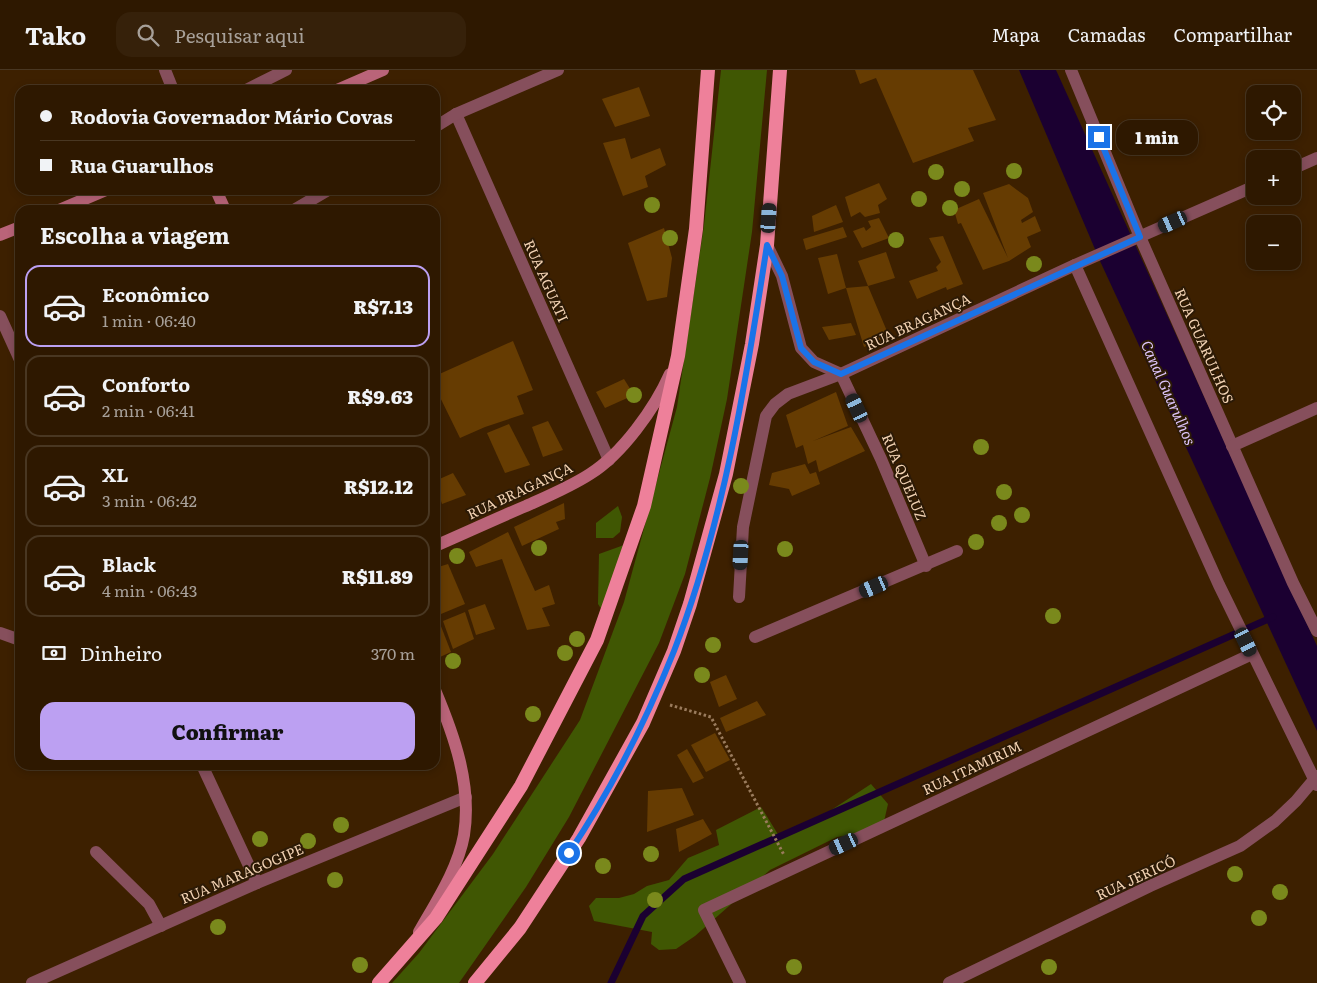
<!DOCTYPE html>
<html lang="pt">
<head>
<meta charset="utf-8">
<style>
	:root { --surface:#2e1800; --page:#36210a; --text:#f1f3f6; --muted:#a7a099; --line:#493722; --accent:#bca0f2 }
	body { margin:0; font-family:Literata,serif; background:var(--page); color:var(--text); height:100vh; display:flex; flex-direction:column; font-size:19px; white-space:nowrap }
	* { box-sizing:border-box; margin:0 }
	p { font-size:16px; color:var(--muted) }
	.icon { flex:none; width:28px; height:28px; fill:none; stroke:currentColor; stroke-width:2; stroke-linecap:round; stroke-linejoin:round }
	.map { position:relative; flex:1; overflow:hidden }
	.side { position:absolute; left:15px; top:135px; width:425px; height:565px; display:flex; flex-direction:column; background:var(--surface); border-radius:15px; box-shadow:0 2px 8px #0003,0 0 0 1px var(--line) }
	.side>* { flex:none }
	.top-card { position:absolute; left:15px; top:15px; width:425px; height:110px; border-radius:15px; box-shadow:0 2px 8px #0003,0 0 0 1px var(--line); display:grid; align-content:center; height:110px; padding:0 25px; background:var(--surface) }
	.controls { position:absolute; left:1246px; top:15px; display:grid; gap:10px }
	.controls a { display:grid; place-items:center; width:55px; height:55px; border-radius:10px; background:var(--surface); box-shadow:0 2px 8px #0003,0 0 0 1px var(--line); font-size:25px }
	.end { position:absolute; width:22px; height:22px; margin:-11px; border:6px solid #1a73e8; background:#fff; box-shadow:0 0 0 2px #fff }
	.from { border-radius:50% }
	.bubble { position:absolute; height:35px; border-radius:15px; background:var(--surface); box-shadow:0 2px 8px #0003,0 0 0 1px var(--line); font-size:16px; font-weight:800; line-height:35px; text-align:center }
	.car { position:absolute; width:15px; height:30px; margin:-15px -8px; border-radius:6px; box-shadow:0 0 4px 1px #0007; background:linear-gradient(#222 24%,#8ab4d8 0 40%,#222 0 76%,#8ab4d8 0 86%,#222 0) }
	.top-card b { display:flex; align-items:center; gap:18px; height:48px; font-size:19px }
	.top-card b+b { border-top:1px solid var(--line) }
	.top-card i { width:12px; height:12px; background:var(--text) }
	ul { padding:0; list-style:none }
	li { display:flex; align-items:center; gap:15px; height:82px; margin:0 10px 8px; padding:0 15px; border:2px solid var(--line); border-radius:15px }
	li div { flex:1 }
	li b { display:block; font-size:19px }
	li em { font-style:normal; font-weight:800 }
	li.on { border-color:var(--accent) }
	li>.icon { width:45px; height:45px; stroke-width:1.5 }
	h2 { padding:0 25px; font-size:22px; line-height:60px }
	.pay { display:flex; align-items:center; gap:12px; height:55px; padding:0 25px; font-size:19px }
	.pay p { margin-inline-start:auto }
	.cta { display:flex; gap:10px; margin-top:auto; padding:10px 25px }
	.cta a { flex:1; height:58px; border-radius:15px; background:var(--accent); color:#111; font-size:20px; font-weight:800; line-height:58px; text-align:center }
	header { display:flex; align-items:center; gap:30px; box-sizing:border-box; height:70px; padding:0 25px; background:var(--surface); border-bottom:1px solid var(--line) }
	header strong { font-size:24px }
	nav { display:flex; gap:28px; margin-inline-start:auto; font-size:18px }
	.search { width:350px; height:45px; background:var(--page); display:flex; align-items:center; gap:12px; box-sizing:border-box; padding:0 18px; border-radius:15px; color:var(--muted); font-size:19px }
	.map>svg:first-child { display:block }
</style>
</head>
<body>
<header>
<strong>Tako</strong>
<div class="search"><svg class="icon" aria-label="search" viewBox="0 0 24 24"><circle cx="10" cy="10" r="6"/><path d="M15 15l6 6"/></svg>Pesquisar aqui</div>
<nav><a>Mapa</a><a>Camadas</a><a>Compartilhar</a></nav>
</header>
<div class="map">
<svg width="1317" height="913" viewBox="0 0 1317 913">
	<rect width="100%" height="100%" fill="#3d2000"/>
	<!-- green -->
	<g fill="#405703">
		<path d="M721,0H767L752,162L727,329L710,408L685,504L659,573L569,747L526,817L459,913H392L419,883L493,784L580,650L624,532L677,337L704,155Z"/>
		<path d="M618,436L622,447L620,462L613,468H596V453Z"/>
		<path d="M624,475L602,540L598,534L599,484Z"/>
		<path d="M871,714L888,734L882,760L837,767L770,800L695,866L676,879L659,880L651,874L652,862L594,851L589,836L596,828H619L634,824L647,816L669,810L688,788L719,775L716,760L761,737L779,766L813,752Z"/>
	</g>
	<!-- water -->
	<path fill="#1b0031" d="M1019,0H1056L1317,576V661L1100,191Z"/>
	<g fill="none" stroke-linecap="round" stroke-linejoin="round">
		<!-- stream -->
		<path stroke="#1b0031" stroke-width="7" d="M611,913L643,846L684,809L1273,547"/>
	</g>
	<!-- building -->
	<g fill="#663c02">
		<path d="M855,0H973L996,50L968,58L974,71L913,93L876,8L860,14Z"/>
		<path d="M639,17L650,46L615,57L602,29Z"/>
		<path d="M625,68L631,89L660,78L666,95L645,106L648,117L623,126L603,73Z"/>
		<path d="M879,113L887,129L878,135L880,143L865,147L860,142L851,147L845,127Z"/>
		<path d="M1009,114L1028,128L1033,142L1021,150L1022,153L1035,146L1041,161L1027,167L1031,177L1009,191L983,200L961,153L958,154L954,140L979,129L1008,188L983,123Z"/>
		<path d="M836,135L843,152L814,162L812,146Z"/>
		<path d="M879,148L889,168L862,178L853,161L864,157L866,161L871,157L868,151Z"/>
		<path d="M843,157L847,167L806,180L803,169Z"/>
		<path d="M664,158L672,188L667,227L647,231L628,173Z"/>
		<path d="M943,166L963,214L947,220L946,217L917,229L909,211L938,201L936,197L941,192L929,168Z"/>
		<path d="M886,182L895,208L868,216L889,266L864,277L846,218L868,216L858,191Z"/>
		<path d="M837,184L846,218L828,224L818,188Z"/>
		<path d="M851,253L856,265L829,270L822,257Z"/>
		<path d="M513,271L533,320L517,326L524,344L485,357L460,368L435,317V306Z"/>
		<path d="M624,309L634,325L605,338L596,322Z"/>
		<path d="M836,322L848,356L813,371L851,357L865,381L819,402L816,390L808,394L803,375L796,378L786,345Z"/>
		<path d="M548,351L563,380L543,387L532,357Z"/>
		<path d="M509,354L530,395L505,403L487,363Z"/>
		<path d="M805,394L810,404L816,402L820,414L792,426L789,419L769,415L772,403Z"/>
		<path d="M453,403L466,425L442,434L435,411Z"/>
		<path d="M564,433L565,449L556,452L559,459L522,476L514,457Z"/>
		<path d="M508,462L535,521L549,515L555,534L542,538L550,556L527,560L502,489L476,497L469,482Z"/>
		<path d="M448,494L465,534L441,544L435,526V498Z"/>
		<path d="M485,534L495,559L476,565L468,540Z"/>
		<path d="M465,542L474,569L453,579L443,551Z"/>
		<path d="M437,546L451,582L440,587L435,574V547Z"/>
		<path d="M726,605L737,629L719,637L710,612Z"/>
		<path d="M757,631L766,645L726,662L720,648Z"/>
		<path d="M715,663L730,690L706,702L691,675Z"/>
		<path d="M687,679L704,708L693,713L677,685Z"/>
		<path d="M682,718L694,745L647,762L648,721Z"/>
		<path d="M703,749L712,764L679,782L676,759Z"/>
	</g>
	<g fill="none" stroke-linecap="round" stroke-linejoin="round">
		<!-- path -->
		<path stroke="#9a7b5c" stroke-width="3" stroke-dasharray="2.5 2.5" stroke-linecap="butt" d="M670,635L711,647L784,785"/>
		<!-- minor -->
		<g stroke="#864f5c" stroke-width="12">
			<path d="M1071,0L1140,167L1293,513L1317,561"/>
			<path d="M246,20L286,0"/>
			<path d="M456,44L609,390"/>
			<path d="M435,57L456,44L558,0"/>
			<path d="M1292,99L1317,88"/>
			<path d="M294,140L328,120"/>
			<path d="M767,175L782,206L801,278L814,292L841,304"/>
			<path d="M1075,195L1219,515L1317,715"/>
			<path d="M0,246L20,290"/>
			<path d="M841,304L881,389L926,496"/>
			<path d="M1232,376L1317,338"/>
			<path d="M739,527L743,457L766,346L775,334L788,324L841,304L1075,195L1255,116"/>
			<path d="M0,563L20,570"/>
			<path d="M755,567L957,481"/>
			<path d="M202,695L257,813"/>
			<path d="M96,782L149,834L161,856"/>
			<path d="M32,913L257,813L466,727"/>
			<path d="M740,913L704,840L1252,584"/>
		</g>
		<!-- tertiary -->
		<g stroke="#864f5c" stroke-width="12">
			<path d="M165,0L173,20"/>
			<path d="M949,913L1150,816L1240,776L1275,751L1296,731L1317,706"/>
		</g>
		<!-- secondary -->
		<g stroke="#ba6479" stroke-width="12">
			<path d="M337,20L383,0"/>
			<path d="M216,120L225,140"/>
			<path d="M59,140L106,120"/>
			<path d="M0,165L20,157"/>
			<path d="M435,476C465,463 495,449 526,436C548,426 570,417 590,404C622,384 655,338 670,304"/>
			<path d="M419,862C436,832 458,799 464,765C472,715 454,665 435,620"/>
		</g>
		<!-- trunk -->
		<g stroke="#ee809a" stroke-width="14">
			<path d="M379,913L436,848L521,716L597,570L644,436L678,286L696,159L708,0"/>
			<path d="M475,913L520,858L579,768L643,653L674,581L690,534L726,404L752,274L767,175L780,0"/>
		</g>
	</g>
	<!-- trees -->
	<g fill="#7a891c">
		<circle cx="1014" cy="101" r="8"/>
		<circle cx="936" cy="102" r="8"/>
		<circle cx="962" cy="119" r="8"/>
		<circle cx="919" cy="129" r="8"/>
		<circle cx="652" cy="135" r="8"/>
		<circle cx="950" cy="138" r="8"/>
		<circle cx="670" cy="168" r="8"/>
		<circle cx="896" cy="170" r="8"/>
		<circle cx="1034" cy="194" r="8"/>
		<circle cx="634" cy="325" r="8"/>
		<circle cx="981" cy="377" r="8"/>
		<circle cx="741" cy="416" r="8"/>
		<circle cx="1004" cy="422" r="8"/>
		<circle cx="1022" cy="445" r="8"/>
		<circle cx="999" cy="453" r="8"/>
		<circle cx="976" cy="472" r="8"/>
		<circle cx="539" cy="478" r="8"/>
		<circle cx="785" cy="479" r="8"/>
		<circle cx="457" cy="486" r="8"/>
		<circle cx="1053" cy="546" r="8"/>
		<circle cx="577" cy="569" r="8"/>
		<circle cx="713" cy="575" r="8"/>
		<circle cx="565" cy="583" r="8"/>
		<circle cx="453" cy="591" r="8"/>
		<circle cx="702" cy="605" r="8"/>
		<circle cx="533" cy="644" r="8"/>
		<circle cx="341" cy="755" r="8"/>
		<circle cx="260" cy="769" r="8"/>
		<circle cx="308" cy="771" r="8"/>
		<circle cx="651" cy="784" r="8"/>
		<circle cx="603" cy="796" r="8"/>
		<circle cx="1235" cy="804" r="8"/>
		<circle cx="335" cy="810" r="8"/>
		<circle cx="1280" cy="822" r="8"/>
		<circle cx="655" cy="830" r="8"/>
		<circle cx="1259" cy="848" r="8"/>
		<circle cx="218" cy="857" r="8"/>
		<circle cx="360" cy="895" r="8"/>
		<circle cx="794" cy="897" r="8"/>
		<circle cx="1049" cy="897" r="8"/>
	</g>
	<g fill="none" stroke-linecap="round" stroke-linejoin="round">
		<!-- route -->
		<path stroke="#1a73e8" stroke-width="6" d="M569,783C611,720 646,651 674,581C724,452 746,312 767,175L782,206L801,278L814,292L841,304L1140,167L1099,67"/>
	</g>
	<g text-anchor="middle" stroke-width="4" stroke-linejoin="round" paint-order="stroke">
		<!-- street labels -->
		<g font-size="14" fill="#f2d2b3" stroke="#2c1a06">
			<text transform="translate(546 211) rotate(66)" y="5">RUA AGUATI</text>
			<text transform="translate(918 252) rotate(-25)" y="5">RUA BRAGANÇA</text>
			<text transform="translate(1204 276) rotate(66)" y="5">RUA GUARULHOS</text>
			<text transform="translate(904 407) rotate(67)" y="5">RUA QUELUZ</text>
			<text transform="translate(520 421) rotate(-25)" y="5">RUA BRAGANÇA</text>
			<text transform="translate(972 698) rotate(-25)" y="5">RUA ITAMIRIM</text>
			<text transform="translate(242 804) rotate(-23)" y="5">RUA MARAGOGIPE</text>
			<text transform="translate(1136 808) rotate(-25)" y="5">RUA JERICÓ</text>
		</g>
		<!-- water labels -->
		<g font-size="15" font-style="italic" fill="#ddc4fa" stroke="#2c1a06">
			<text transform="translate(1168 323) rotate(66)" y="5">Canal Guarulhos</text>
		</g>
	</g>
</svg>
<div class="controls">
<a><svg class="icon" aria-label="locate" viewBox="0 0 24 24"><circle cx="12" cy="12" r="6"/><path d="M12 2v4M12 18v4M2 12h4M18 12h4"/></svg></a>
<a>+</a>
<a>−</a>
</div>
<i class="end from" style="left:569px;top:783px"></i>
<i class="end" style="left:1099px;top:67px"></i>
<div class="bubble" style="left:1116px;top:50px;width:82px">1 min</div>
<i class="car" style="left:769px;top:148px;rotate:4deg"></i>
<i class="car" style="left:1173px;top:152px;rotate:246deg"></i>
<i class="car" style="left:857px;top:338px;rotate:335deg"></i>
<i class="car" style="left:741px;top:485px;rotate:183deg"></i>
<i class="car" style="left:874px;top:517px;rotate:247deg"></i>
<i class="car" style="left:1246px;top:572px;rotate:154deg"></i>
<i class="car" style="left:844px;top:774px;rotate:245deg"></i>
<div class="top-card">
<b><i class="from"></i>Rodovia Governador Mário Covas</b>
<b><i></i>Rua Guarulhos</b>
</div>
<section class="side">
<h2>Escolha a viagem</h2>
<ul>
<li class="on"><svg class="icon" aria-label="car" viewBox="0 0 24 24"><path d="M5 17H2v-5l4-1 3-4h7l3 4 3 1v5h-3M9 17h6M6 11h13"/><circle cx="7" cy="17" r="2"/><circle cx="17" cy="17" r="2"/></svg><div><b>Econômico</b><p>1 min · 06:40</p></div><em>R$7.13</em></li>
<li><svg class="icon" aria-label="car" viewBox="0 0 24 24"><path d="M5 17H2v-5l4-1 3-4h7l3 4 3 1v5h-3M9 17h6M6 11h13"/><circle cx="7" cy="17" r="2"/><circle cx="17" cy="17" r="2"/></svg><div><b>Conforto</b><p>2 min · 06:41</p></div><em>R$9.63</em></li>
<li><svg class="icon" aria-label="car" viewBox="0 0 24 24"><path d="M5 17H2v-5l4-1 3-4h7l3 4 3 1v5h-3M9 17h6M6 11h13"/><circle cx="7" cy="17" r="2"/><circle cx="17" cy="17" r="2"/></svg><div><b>XL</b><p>3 min · 06:42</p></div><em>R$12.12</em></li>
<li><svg class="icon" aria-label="car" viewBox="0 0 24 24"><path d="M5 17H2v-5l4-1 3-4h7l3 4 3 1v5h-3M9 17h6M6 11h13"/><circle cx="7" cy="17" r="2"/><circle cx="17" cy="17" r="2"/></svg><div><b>Black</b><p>4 min · 06:43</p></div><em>R$11.89</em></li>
</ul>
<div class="pay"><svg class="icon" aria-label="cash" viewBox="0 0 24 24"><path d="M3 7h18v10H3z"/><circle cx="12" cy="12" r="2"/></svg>Dinheiro<p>370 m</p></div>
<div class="cta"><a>Confirmar</a></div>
</section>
</div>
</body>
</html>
